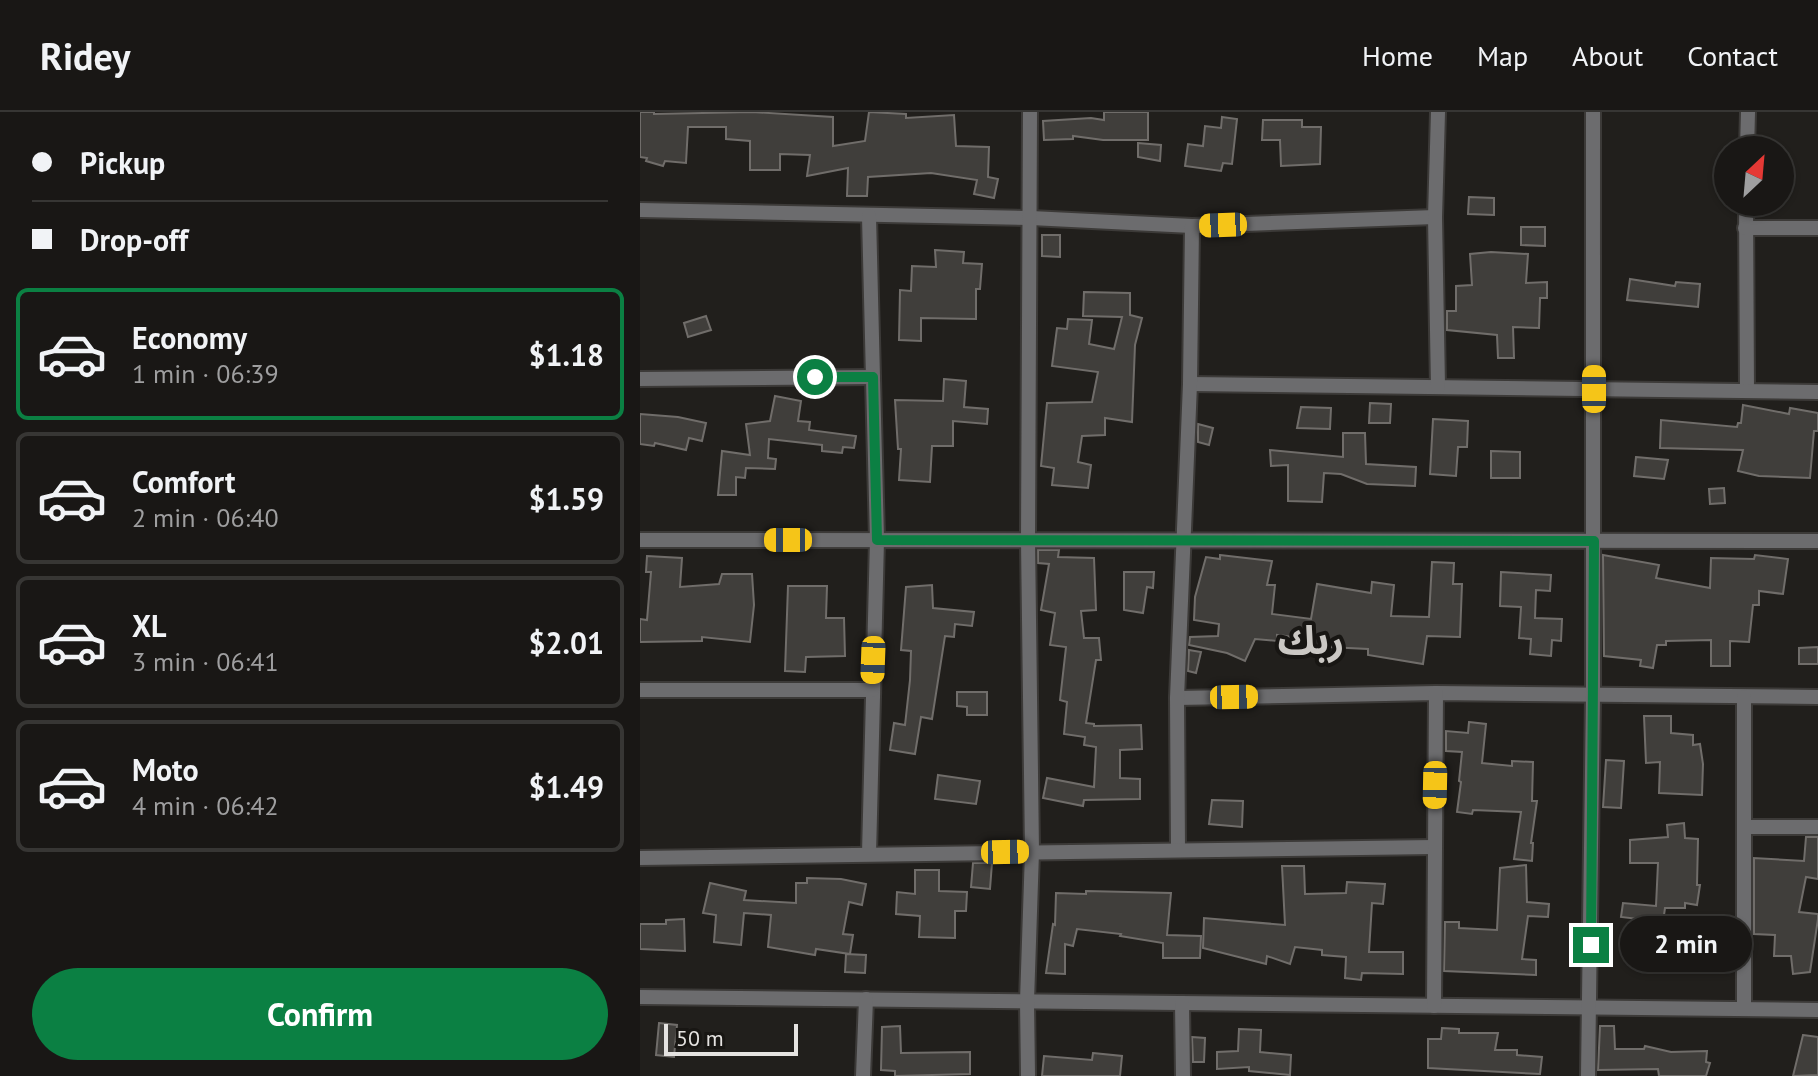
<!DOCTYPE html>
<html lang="en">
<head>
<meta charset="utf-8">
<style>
	:root { --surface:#191715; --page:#262422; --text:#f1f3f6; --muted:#9f9fa0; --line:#373634; --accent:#0b8043 }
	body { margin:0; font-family:"PT Sans","Noto Sans Arabic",sans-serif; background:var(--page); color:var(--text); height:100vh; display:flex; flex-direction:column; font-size:30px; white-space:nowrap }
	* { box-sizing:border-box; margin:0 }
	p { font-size:26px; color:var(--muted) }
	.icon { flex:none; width:44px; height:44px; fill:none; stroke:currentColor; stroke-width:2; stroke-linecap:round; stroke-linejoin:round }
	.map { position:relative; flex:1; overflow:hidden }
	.drawer { display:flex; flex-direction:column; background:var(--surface); width:640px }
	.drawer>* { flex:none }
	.banner { display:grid; align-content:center; height:176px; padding:0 32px; background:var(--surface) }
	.needle { width:52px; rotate:26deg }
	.fabs { position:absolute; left:1074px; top:24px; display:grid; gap:16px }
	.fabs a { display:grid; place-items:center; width:80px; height:80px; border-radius:50%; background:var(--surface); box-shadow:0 2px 6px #0004,0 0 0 2px var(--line); font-size:40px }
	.scale { position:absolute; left:24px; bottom:20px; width:134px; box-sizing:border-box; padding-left:8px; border:4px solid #e5e3e1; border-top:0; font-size:22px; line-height:28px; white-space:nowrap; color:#e5e3e1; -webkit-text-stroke:6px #181613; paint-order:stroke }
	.end { position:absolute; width:36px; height:36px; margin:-18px; border:10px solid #0b8043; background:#fff; box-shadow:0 0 0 4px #fff }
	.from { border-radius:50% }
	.bubble { position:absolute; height:56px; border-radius:28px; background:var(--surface); box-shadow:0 2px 6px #0004,0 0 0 2px var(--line); font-size:26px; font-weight:700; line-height:56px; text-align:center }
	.car { position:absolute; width:24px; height:48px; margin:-24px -12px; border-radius:10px; box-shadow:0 0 6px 2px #0007; background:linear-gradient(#f5c518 24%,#345 0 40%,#f5c518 0 76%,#345 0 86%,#f5c518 0) }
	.banner b { display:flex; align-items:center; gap:28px; height:76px; font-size:30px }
	.banner b+b { border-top:2px solid var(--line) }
	.banner i { width:20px; height:20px; background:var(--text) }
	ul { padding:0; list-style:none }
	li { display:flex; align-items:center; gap:24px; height:132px; margin:0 16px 12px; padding:0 16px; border:4px solid var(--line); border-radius:12px }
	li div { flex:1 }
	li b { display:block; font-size:30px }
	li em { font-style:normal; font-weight:700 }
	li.active { border-color:var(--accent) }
	li>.icon { width:72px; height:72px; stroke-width:1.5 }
	.action { display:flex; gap:16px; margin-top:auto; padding:16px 32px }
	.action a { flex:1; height:92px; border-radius:48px; background:var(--accent); color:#fff; font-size:32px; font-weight:700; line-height:92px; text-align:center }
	header { display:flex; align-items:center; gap:48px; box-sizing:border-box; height:112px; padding:0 40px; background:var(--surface); border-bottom:2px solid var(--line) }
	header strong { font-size:38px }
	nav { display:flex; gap:44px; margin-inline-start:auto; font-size:28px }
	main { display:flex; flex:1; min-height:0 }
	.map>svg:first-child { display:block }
</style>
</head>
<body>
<header>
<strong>Ridey</strong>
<nav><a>Home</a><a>Map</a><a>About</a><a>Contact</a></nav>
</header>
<main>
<section class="drawer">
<div class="banner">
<b><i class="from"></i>Pickup</b>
<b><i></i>Drop-off</b>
</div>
<ul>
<li class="active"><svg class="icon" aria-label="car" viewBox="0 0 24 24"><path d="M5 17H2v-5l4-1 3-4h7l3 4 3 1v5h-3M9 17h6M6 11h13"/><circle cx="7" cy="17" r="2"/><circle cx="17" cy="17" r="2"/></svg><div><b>Economy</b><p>1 min · 06:39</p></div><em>$1.18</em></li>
<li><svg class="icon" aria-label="car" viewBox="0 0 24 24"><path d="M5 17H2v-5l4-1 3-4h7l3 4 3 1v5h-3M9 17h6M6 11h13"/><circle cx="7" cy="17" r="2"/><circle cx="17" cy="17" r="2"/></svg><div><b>Comfort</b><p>2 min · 06:40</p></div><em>$1.59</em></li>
<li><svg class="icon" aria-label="car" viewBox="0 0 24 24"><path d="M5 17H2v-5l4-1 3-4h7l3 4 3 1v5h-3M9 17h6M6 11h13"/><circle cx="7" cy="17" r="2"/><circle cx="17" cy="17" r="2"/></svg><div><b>XL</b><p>3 min · 06:41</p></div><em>$2.01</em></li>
<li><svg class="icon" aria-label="car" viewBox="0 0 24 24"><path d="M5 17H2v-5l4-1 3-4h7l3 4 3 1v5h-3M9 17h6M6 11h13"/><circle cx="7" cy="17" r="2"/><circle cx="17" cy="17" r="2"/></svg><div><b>Moto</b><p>4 min · 06:42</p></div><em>$1.49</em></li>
</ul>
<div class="action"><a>Confirm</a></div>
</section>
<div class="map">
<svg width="1178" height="964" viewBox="0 0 1178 964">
	<rect width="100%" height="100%" fill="#211f1c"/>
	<!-- building -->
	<g fill="#403e3b" stroke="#706d6a" stroke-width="2">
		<path d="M0,0H14V2L112,0L193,5V34L225,29L229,0L266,2V6L314,3L316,34L349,35L348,65L358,67L354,86L334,82L337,68L291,61L228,65L227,84H207L208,56L167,64L170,43L140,42V58H110V29L86,27V15H48L46,51L25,49L23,54L6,49L7,46L0,45Z"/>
		<path d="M464,0H508V28H463L433,24V27L404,28L403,9L451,6L464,8Z"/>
		<path d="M582,5L597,7L592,52L583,51L581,59L545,54L548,32L563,34L565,14L581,16Z"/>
		<path d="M623,8H662V15H681L680,52L641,54L640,28H622Z"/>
		<path d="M498,31L521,33L520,49L498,45Z"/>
		<path d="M829,85L854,86V103L828,102Z"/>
		<path d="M881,115H905V134L881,133Z"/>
		<path d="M402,123H420V145L402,144Z"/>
		<path d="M295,138L324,140L323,151L342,152L340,177H336V207L281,206V229L259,228L260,178L271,179L272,154L296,155Z"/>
		<path d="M851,140L888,142L886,171L907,170V186H900L899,216L873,215L874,246H858L857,223L807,218V199H816V174L832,173L830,142Z"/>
		<path d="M990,167L1035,174L1036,170L1060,172L1058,195L987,188Z"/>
		<path d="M444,180L490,181V203L502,206L495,233L492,310L465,306V323L442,324L438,350L451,353L448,376L412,373L414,356L401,354L407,291L452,290L458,260L412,254L417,216L427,217L428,207L452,208L449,232L474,237L482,205L443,204Z"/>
		<path d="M66,204L71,218L48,225L44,211Z"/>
		<path d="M304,267L326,269L324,295L348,297L347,312L313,309V334H292L290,370L259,368L261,337H258L255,288L303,289Z"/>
		<path d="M135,284L161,289L158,309L170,310L169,318L216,324L214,336L203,335L202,341L182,339V333L129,327L128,346L136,347L135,357L106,356L105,366L96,365V383H78L82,339L110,343L106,312L130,309Z"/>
		<path d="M730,291L751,292L750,311H729Z"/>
		<path d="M1103,293L1149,302L1150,296L1178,301V319H1174L1170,366L1119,364L1098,359L1103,338L1020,336L1021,308L1097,315L1098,311H1101Z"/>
		<path d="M661,295L691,296L690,317L657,316Z"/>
		<path d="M0,302L38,305L66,311L62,329L49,326L46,338L15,331L14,334L0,332Z"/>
		<path d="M793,307L828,309L827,335H818L816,364L790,362Z"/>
		<path d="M558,312L573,316L569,333L558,330Z"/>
		<path d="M703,321H725L726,352L776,355L775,374L727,372L701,362L684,361L682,390L648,389V353L631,354L630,338L703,345Z"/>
		<path d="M851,339L880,340V366H851Z"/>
		<path d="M996,345L1028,348L1024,367L994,364Z"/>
		<path d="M1084,376L1085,391L1070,392L1069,377Z"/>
		<path d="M398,438H419L418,445L454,446L456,498L441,499L444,526H459L461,548H456L446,611L454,612V614L501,613L502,637L480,638V666L500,667V687L444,688L443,694L403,686L407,666L454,675L456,635L444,633L445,625L424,622L427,590L420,588L426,535L410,533L415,501L401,498L409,452L398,451Z"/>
		<path d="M580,443L632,449L627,473H635L632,502L671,507L677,472L731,481L732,470L754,473L751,504L789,505L792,450L814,451L813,472H822L820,525L787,524L783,552L728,543V537L668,534V527L637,523V529L615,527L605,549L587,541L549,533L550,525L578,524L579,512L554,508L555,485L566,445L580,447Z"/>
		<path d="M963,443L1019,453L1016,466L1070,476L1071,446L1114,447L1115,443L1148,447L1143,482L1119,479V493H1113L1109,530L1090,529V554H1071V528L1026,529V533H1017L1013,556L1000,554L1001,548L964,544Z"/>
		<path d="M7,444L42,446L40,475L79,472L82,462H112L114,493L110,530L62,525V529L0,530V507L7,508L11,460H6Z"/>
		<path d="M484,460H514L513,476L507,475L503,501L484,498Z"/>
		<path d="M861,460L911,463L910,479L896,478L895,506L922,507L921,529L912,528L911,544L890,542L891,527L879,526L881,495L860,494Z"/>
		<path d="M292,473L293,496L334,500L332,514L315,512L314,525L305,524L292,607L281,605L275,642L250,638L254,611L265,613L270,568L271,539L261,538L266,475Z"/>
		<path d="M148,474H187L186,506H204L205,544L166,545L165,560L145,559Z"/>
		<path d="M1178,535V552H1159V536Z"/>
		<path d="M549,538L561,540L556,561L548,559Z"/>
		<path d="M317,580H347V603H327V595L317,594Z"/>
		<path d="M1004,604H1031V621L1053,623V633L1060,632L1063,652L1062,683L1019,681L1020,650L1006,651Z"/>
		<path d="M829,610L846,612L842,651L872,654V649L893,650L892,689H897L891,731H893L892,749L874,747L881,700L833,698L832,702L817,700L821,670L819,669L822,640L806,639V619L828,621Z"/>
		<path d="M966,648L984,649L981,696L963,695Z"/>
		<path d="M298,663L340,669L336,692L295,687Z"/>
		<path d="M572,688L603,689L602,715L569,712Z"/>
		<path d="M1044,711L1045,726L1058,727L1057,773H1060L1057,793L1045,791V796H1025L1023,810L981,805L983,791L1016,794L1018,751H990V728L1028,725L1027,713Z"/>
		<path d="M1166,725H1178V767L1166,765L1159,800L1178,802V807L1170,860L1153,862L1151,844H1134L1135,823L1114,822V746L1164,749Z"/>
		<path d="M333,751H352L350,777L331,775Z"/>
		<path d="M886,753L887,790L909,792L908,805L888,804L882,847L896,848V863L804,859L805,810H819V816L857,818L860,756Z"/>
		<path d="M642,754H664L665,782L706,781L707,770L745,772L743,792L732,791L729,840H763V862L722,861L721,868L705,866L706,845L682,843V838L655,835L650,852L627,844L626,852L563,836L564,806L645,813Z"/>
		<path d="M275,758H299V779L327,780L326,799H315V826L279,825L280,804L256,802L257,780L275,782Z"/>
		<path d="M167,766L201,767L226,772L222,793L209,790L203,822L213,823L210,842L176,837L175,843L128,835L131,803L104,801L101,833L74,830L76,803L63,801L70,771L106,779L104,788L156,791V771H167Z"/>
		<path d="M446,779L531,781L527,823L561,824L560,846H523V831L480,824L481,822L437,817L433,834L425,832V862L406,861L413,812L415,813L416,781L446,782Z"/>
		<path d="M44,807L45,839L0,837V812H26V808Z"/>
		<path d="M206,842L226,843L225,861L205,860Z"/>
		<path d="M19,911L37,913L34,945L16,943Z"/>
		<path d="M260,914L261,941L330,940V962L255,964V959L241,958L242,915Z"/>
		<path d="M960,914H974L975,937H1004L1005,934L1031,940L1067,939L1066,950L1070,951L1066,964H1019L1018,957L958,958Z"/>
		<path d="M802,916L819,917V921H858L855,938H877V943L902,945L900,962L788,956V927H801Z"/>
		<path d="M599,917L621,918L620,940L651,943L650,963L609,959V955L577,957V940L598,939Z"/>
		<path d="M1163,923L1178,925V963L1153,964Z"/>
		<path d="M552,925L565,926L564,950H553Z"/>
		<path d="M453,941L482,944L480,964H402L404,944L452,948Z"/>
	</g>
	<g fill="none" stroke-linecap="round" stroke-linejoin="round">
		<defs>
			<g id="minor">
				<path d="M1107,38L1108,0"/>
				<path d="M1106,90L1107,279"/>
				<path d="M0,98L391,106L552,114L795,105"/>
				<path d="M229,104L237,428L229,742"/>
				<path d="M1105,116H1178"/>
				<path d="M0,267L233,265"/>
				<path d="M550,272L1178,280"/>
				<path d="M798,275L795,105L798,0"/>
				<path d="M0,428L1178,429"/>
				<path d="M0,578H232"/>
				<path d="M537,586L796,581L1178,585"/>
				<path d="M1105,715H1178"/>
				<path d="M538,738L537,586L550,272L552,114"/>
				<path d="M0,746L794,735"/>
				<path d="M0,885L1178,898"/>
				<path d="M542,891L543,964"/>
				<path d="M794,894L796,581"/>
				<path d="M1104,897V585"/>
				<path d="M223,964L226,887"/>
				<path d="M388,964L387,889L392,740L388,429L390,0"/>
				<path d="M948,964L953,584V0"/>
			</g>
		</defs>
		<!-- minor casing -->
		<use href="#minor" stroke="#3c3a38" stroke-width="18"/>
		<!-- minor -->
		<use href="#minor" stroke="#6c6c6e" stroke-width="14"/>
	</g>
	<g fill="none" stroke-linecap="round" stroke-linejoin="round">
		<!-- route -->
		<path stroke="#0b8043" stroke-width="10" d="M175,265H233L237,428L954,429L951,833"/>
	</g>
	<g text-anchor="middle" stroke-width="8" stroke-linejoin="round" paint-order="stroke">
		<!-- town labels -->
		<g font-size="40" font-weight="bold" fill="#cbc8c4" stroke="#181613">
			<text x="671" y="542">ربك</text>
		</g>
	</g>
</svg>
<div class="fabs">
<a><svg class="needle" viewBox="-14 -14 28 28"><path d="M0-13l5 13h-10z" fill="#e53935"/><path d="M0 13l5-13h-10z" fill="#9f9fa0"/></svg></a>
</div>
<div class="scale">50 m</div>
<i class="end from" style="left:175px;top:265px"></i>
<i class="end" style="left:951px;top:833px"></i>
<div class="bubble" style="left:980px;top:804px;width:132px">2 min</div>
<i class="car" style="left:583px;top:113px;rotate:268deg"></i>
<i class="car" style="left:954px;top:277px;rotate:0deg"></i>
<i class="car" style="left:148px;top:428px;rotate:270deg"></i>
<i class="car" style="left:233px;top:548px;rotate:182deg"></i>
<i class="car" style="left:594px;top:585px;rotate:89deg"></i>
<i class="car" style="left:795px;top:673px;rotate:181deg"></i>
<i class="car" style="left:365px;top:740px;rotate:89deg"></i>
</div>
</main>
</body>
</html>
